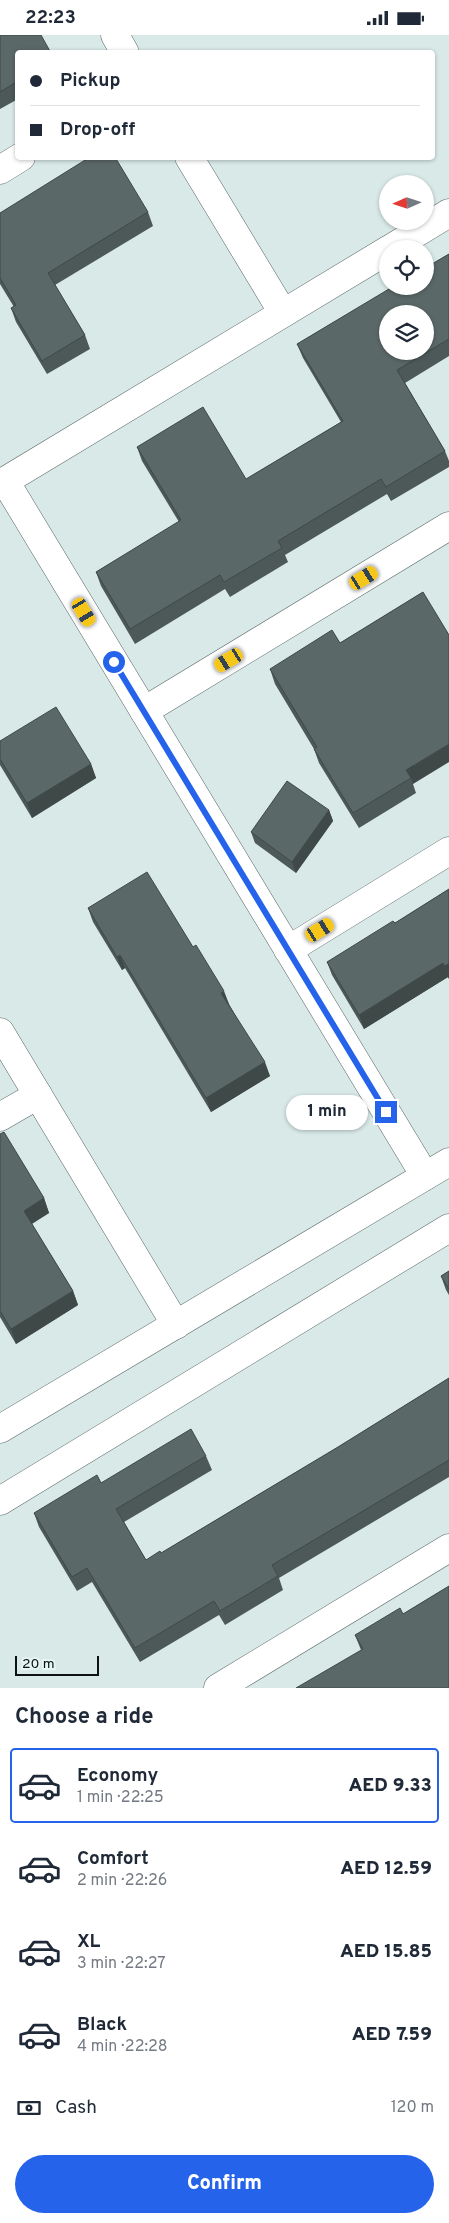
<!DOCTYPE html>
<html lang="en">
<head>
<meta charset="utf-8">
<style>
	:root { --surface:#fff; --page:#f6f6f7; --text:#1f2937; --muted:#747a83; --line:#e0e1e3; --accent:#2563eb }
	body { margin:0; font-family:Overpass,sans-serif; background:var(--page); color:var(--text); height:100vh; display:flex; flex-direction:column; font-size:19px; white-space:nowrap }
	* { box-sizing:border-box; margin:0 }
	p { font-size:16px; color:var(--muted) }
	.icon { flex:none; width:28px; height:28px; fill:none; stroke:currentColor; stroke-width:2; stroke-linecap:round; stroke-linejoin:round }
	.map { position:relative; height:1653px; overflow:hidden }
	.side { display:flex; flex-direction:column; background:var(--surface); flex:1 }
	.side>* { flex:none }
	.banner { position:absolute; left:15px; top:15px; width:420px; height:110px; border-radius:5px; box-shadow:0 1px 4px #0004; display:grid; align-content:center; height:110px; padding:0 15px; background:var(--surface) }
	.needle { width:32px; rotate:267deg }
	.controls { position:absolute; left:379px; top:140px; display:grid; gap:10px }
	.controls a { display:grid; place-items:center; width:55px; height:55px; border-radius:50%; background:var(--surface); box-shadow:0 1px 4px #0004; font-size:25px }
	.scale { position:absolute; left:15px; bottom:12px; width:84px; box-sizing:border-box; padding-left:5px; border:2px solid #0c1211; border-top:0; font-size:14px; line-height:18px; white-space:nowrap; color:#0c1211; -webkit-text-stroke:4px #e5f6f5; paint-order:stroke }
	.end { position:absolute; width:22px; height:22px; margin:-11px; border:6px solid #2563eb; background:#fff; box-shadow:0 0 0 2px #fff }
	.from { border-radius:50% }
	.bubble { position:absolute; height:35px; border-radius:18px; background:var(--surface); box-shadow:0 1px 4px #0004; font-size:16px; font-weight:800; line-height:35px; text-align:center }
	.car { position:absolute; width:15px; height:30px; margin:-15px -8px; border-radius:6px; box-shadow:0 0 4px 1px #0007; background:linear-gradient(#f5c518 24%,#345 0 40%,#f5c518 0 76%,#345 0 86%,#f5c518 0) }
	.banner b { display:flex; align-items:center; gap:18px; height:48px; font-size:19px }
	.banner b+b { border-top:1px solid var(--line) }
	.banner i { width:12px; height:12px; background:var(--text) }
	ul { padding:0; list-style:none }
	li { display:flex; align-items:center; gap:15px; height:75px; margin:0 10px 8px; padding:0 5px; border:2px solid transparent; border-radius:5px }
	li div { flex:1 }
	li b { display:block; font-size:19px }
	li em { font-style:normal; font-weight:800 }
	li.selected { border-color:var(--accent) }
	li>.icon { width:45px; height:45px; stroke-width:1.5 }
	h2 { padding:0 15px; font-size:22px; line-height:60px }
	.pay { display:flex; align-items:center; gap:12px; height:55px; padding:0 15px; font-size:19px }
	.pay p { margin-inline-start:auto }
	.button { display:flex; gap:10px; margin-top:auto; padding:10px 15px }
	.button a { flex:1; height:58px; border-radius:30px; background:var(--accent); color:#fff; font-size:20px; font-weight:800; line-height:58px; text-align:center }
	.status { display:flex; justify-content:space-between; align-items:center; height:35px; padding:0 25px; background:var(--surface); direction:ltr }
	.status svg { height:14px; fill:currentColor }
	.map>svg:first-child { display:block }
</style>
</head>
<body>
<div class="status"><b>22:23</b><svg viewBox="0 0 49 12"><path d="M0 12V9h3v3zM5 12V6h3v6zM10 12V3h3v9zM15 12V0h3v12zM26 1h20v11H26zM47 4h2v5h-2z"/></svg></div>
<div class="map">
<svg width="449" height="1653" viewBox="0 0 449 1653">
	<rect width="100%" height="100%" fill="#d8e9e7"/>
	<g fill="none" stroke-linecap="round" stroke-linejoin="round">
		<defs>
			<g id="minor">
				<path d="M115,0L125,18"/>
				<path d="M189,122L283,278"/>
				<path d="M0,135L21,122"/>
				<path d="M390,214L449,178"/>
				<path d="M5,446L425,1141"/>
				<path d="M0,449L388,215"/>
				<path d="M144,676L449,491"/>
				<path d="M288,915L449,816"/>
				<path d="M0,997L176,1290"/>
				<path d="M0,1082L38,1060"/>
				<path d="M218,1653L449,1513"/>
			</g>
			<g id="tertiary">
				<path d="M0,1394L449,1127"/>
				<path d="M0,1466L449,1193"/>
			</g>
		</defs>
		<!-- minor casing -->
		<use href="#minor" stroke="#5c6b6a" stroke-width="29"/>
		<!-- tertiary casing -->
		<use href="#tertiary" stroke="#5c6b6a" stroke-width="29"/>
		<!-- minor -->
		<use href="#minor" stroke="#fff" stroke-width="28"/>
		<!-- tertiary -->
		<use href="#tertiary" stroke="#fff" stroke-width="28"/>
	</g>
	<!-- wall -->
	<g fill="#4d5959">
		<path d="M0,0L18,18V64L0,74Z"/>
		<path d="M148,177L153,191L55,250L85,300L90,314L47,339L16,287L11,273L14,272L0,249V178Z"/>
		<path d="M449,219V321L405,348L445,416L449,426V432L391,466L387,459L285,520L288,527L230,562L225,554L135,609L101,551L96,537L179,487L142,426L137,412L246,444L341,387L303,323L297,309Z"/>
		<path d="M423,557L413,749L416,758L359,793L319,728L314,714L275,649L270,634L340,608Z"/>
		<path d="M0,706L91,729L96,743L32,783L0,730Z"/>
		<path d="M329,775L333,786L296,838L255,808L251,797Z"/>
		<path d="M449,854V944L448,942L364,994L332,940L327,927L395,888Z"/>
		<path d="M88,873L193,912L229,969L270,1041L211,1077L125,933L122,935L93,887Z"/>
		<path d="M0,1099L44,1163L49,1178L32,1189L73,1256L78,1270L16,1309L0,1282Z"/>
		<path d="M449,1236V1260L446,1255L441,1241Z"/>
		<path d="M449,1343V1442L279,1543L283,1555L225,1590L219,1580L140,1627L92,1547L77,1556L39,1492L34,1478L101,1448L206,1421L212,1435L124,1487L146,1525L161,1518L338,1412Z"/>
		<path d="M449,1551L361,1615L355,1600L403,1579Z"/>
	</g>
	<!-- shaded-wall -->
	<g fill="#3f4948">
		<path d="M449,709V727L413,749L411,743L406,735Z"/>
		<path d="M91,729L96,743L32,783L27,768Z"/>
		<path d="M329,775L333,786L296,838L292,827Z"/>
		<path d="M120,920L125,933L122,935L117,922Z"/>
		<path d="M443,928L448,942L364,994L359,980Z"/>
		<path d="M449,929V944L444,931Z"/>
		<path d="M224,956L229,969L226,971L221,958Z"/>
		<path d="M265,1027L270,1041L211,1077L206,1063Z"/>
		<path d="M44,1163L49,1178L29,1190L24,1176Z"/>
		<path d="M73,1256L78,1270L16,1309L11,1294Z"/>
	</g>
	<!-- building -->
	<g fill="#5a6867" stroke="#3f4948" fill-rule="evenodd">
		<path d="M0,0H41L51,18H18V46L0,57Z"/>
		<path d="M90,122H115L148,177L48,238L85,300L42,326L11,273L16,270L0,243V178Z"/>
		<path d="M449,219V304L397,335L445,416L386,452L381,444L278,506L282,513L224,547L220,540L130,594L96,537L181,485L137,412L203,372L246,444L343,386L297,309L394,251H425V233ZM388,279H425V316H388Z"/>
		<path d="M423,557L449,600V709L406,735L411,743L353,778L314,714L317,712L270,634L332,595L340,608Z"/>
		<path d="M56,672L91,729L27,768L0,724V706Z"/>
		<path d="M287,746L329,775L292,827L251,797Z"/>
		<path d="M147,837L193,912L196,910L224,956L221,958L265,1027L206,1063L120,920L117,922L88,873Z"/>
		<path d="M449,854V929L444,931L443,928L359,980L327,927L393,886L395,888Z"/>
		<path d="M4,1097L44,1163L24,1176L73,1256L11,1294L0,1276V1099Z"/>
		<path d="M449,1236V1254L441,1241Z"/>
		<path d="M449,1343V1425L272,1530L278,1541L220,1576L214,1566L135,1613L87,1533L72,1542L34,1478L97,1440L101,1448L191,1394L206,1421L116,1474L146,1525L160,1516L161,1518L338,1412Z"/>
		<path d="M449,1551V1653H296L363,1614L355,1600L400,1573L403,1579Z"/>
	</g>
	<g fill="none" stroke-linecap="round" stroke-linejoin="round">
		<!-- route -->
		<path stroke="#2563eb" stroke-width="6" d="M114,627L386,1077"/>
	</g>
</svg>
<div class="controls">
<a><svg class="needle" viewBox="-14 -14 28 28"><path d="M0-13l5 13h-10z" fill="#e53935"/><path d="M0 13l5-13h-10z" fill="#747a83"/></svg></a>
<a><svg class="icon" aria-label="locate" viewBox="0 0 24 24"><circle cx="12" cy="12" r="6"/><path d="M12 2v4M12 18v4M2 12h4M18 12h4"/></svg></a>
<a><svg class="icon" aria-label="layers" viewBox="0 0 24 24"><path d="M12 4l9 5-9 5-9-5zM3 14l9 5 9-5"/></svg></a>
</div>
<div class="scale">20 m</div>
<i class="end from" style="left:114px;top:627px"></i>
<i class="end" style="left:386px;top:1077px"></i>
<div class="bubble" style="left:286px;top:1060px;width:82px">1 min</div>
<i class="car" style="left:364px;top:543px;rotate:59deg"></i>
<i class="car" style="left:84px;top:577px;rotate:149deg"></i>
<i class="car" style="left:229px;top:625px;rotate:239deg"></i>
<i class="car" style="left:320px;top:895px;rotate:59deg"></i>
<div class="banner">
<b><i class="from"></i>Pickup</b>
<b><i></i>Drop-off</b>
</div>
</div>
<section class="side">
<h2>Choose a ride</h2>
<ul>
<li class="selected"><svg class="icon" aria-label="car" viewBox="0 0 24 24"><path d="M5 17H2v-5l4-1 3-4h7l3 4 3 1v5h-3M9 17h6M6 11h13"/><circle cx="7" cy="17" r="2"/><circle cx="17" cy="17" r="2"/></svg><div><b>Economy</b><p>1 min · 22:25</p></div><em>AED 9.33</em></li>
<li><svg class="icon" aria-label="car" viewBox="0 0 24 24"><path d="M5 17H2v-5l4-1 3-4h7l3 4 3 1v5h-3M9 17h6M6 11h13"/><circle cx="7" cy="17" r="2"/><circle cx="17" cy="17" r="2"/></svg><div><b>Comfort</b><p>2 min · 22:26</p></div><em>AED 12.59</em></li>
<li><svg class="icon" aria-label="car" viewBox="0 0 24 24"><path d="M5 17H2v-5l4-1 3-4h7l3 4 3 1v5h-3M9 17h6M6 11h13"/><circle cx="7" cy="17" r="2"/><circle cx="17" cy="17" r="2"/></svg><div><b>XL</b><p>3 min · 22:27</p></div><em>AED 15.85</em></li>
<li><svg class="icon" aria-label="car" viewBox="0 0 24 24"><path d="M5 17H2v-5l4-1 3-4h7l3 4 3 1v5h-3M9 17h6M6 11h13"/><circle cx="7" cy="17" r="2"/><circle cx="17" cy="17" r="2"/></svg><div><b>Black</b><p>4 min · 22:28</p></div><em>AED 7.59</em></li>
</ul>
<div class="pay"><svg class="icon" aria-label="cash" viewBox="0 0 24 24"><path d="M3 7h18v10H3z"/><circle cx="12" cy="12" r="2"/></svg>Cash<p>120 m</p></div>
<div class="button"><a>Confirm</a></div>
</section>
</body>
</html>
